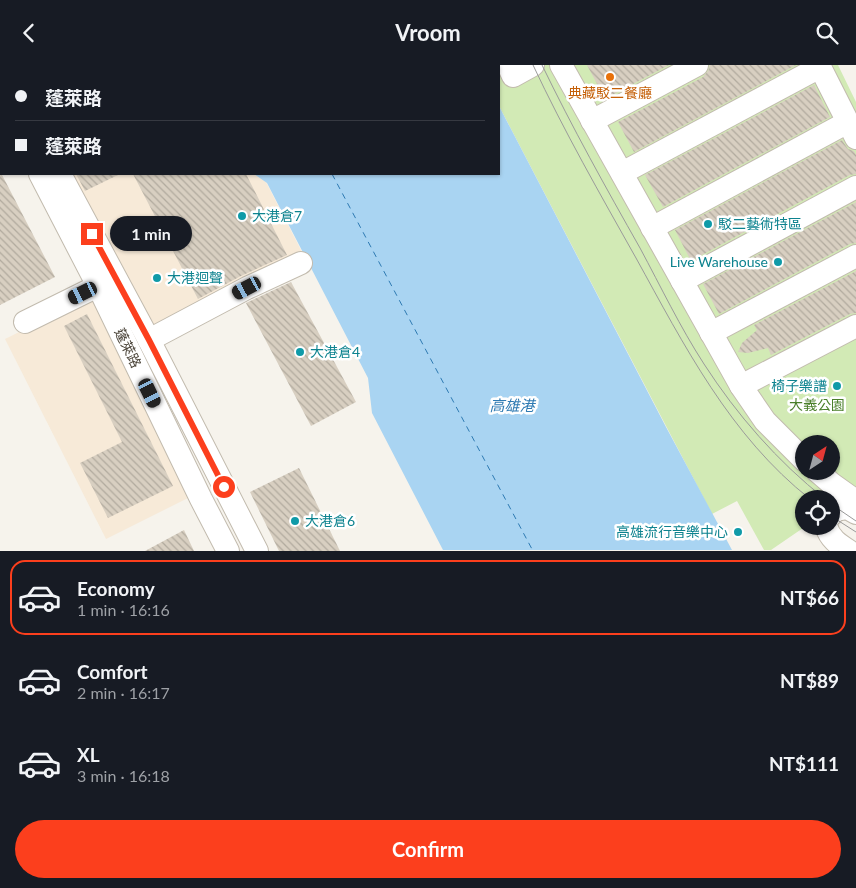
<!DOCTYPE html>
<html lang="en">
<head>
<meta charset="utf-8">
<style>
	:root { --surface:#171b24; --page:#20242c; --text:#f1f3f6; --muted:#9ea1a6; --line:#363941; --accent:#fc3f1d }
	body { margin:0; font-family:Lato,"Noto Sans TC",sans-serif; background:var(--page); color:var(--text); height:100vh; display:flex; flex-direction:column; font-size:19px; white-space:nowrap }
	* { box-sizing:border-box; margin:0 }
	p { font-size:16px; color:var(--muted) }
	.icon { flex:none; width:28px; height:28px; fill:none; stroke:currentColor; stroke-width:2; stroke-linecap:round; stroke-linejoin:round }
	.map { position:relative; height:486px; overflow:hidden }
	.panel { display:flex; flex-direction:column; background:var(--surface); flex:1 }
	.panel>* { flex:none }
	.hud { position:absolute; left:0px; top:0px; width:500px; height:110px; box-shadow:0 1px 4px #0004; display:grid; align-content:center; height:110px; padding:0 15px; background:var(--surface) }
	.needle { width:32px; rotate:36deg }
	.buttons { position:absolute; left:795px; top:370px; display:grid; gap:10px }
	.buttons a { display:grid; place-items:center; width:45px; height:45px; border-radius:50%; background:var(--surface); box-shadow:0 1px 4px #0004; font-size:25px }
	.end { position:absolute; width:22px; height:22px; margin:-11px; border:6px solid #fc3f1d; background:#fff; box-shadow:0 0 0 2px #fff }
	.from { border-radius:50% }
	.bubble { position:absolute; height:35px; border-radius:18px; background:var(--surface); box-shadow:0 1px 4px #0004; font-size:16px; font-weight:700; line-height:35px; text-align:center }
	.car { position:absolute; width:15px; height:30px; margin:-15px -8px; border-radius:6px; box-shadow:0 0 4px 1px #0007; background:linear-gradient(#222 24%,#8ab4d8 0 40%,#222 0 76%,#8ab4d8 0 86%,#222 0) }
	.hud b { display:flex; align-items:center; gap:18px; height:48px; font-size:19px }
	.hud b+b { border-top:1px solid var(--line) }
	.hud i { width:12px; height:12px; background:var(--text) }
	ul { padding:9px 0 0; list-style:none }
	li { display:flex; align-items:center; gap:15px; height:75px; margin:0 10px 8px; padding:0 5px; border:2px solid transparent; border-radius:15px }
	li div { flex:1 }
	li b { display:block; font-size:19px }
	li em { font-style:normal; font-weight:700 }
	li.active { border-color:var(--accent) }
	li>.icon { width:45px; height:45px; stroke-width:1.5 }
	.cta { display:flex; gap:10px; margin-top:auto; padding:10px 15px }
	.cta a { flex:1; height:58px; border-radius:30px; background:var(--accent); color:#fff; font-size:20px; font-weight:700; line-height:58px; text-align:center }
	header { display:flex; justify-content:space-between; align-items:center; height:65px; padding:0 15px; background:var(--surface); font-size:22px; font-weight:700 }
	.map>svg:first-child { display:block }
</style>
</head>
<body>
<header><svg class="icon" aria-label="back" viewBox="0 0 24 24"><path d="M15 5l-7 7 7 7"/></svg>Vroom<svg class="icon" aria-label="search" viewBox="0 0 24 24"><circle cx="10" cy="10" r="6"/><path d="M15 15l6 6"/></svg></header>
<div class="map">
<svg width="856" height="486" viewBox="0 0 856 486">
	<defs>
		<pattern id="building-back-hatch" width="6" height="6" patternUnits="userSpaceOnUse" patternTransform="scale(1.25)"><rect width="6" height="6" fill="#d8cfc1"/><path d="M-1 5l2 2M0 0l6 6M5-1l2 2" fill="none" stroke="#b1aa9e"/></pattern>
	</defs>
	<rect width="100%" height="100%" fill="#f6f3ec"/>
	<!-- commercial -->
	<g fill="#f7ead8">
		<path d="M32,0H205V1H29Z"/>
		<path d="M67,109H254L266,117L304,191L149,266Z"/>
		<path d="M96,229L192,431L106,474L5,274Z"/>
	</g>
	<!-- green -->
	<path fill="#d2eab5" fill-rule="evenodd" d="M478,0H838L856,37V430L831,438V434H804V461H806L771,485H764L737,436L712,449L499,41V1ZM804,379H831V406H804Z"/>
	<!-- water -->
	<g fill="#a9d4f2">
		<rect x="205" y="0" width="273" height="1"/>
		<path d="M499,41L666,362L732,485H443L372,348L368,313L267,118L254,109H499Z"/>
	</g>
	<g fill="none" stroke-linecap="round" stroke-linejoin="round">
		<!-- ferry -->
		<g stroke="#2e7ab2" stroke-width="1" stroke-dasharray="6 5" stroke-linecap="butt">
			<path d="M274,0L275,1"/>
			<path d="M332,109L533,486"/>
		</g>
	</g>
	<!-- building -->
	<g fill="url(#building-back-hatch)">
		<path d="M587,0H669L605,34Z"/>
		<path d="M710,0H796L634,87L618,57L703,12L708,6Z"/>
		<path d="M814,20L830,52L663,142L645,110Z"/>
		<path d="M842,75L848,84L854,86L856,90V109L850,110L691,196L675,165Z"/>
		<path d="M0,106L55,212L0,240Z"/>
		<path d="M76,109H120L85,126Z"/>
		<path d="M133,109H246L287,190L241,211L198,234Z"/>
		<path d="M856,137V178L850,179L719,249L703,219Z"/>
		<path d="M856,206V248L850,249L771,290L768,283L748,288L738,287L742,278L757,265L754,260Z"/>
		<path d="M291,217L356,337L311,361L246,238Z"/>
		<path d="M87,249L173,421L108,453L80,398L122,377L64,261Z"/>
		<path d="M299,403L340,486H279L250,427Z"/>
		<path d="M184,465L194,486H145Z"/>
	</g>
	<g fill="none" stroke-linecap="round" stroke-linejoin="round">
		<defs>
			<g id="minor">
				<path d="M508,0L513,11L533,0"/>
				<path d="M561,0L741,321L765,356L804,395"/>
				<path d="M819,0L856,73"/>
				<path d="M21,1L24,0"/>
				<path d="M0,12H1"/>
				<path d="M0,30L1,33"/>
				<path d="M592,56L697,0"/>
				<path d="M622,108L820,2"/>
				<path d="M40,109L98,221L201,434L228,486"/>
				<path d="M60,109L149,275L257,486"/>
				<path d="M652,163L848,57"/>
				<path d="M682,216L856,122"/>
				<path d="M25,257L112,214"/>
				<path d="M711,268L856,191"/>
				<path d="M149,275L247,223L301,198"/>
				<path d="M741,321L856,261"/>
				<path d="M817,406L832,419L853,434L856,444"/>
				<path d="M831,450L836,445L847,443L856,448"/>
				<path d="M826,461C830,474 838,479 849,486"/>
			</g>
		</defs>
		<!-- minor casing -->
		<use href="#minor" stroke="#c2bbae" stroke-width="24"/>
		<!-- minor -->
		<use href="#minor" stroke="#fff" stroke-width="22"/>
		<!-- tram -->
		<g stroke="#9a9a9a" stroke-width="1">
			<path d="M533,0C564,66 600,129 636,193C684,280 730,371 810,434"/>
			<path d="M542,0C572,62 606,123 640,183C661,222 680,262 704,299C737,350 777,396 825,434"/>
			<path d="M831,439L856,456"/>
			<path d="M831,451L856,467"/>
		</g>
	</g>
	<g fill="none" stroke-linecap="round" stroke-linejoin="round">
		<!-- route -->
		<path stroke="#fc3f1d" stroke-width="6" d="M92,169L149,275L224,422"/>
	</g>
	<!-- markers -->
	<circle fill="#e8710a" stroke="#fff" stroke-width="2" cx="610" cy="12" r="5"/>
	<g fill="#0f9aa8" stroke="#fff" stroke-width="2">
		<circle cx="242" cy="151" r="5"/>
		<circle cx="708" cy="159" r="5"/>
		<circle cx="778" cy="197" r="5"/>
		<circle cx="157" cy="213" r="5"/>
		<circle cx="300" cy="287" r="5"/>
		<circle cx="837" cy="321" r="5"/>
		<circle cx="295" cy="456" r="5"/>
		<circle cx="738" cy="467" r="5"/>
	</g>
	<g text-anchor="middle" stroke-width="5" stroke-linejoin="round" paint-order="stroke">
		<!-- food labels -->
		<g font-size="14" fill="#c56008" stroke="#fff">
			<text x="610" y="33">典藏駁二餐廳</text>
		</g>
		<!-- culture labels -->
		<g font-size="14" fill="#0d838f" stroke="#fff" text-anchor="start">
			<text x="252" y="156">大港倉7</text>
			<text x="718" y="164">駁二藝術特區</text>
			<text x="768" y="202" text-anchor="end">Live Warehouse</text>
			<text x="167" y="218">大港迴聲</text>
			<text x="310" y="292">大港倉4</text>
			<text x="827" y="326" text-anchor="end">椅子樂譜</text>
			<text x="305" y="461">大港倉6</text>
			<text x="728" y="472" text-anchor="end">高雄流行音樂中心</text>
		</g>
		<!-- street labels -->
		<g font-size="14" fill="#4b4439" stroke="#fff">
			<text transform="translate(128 283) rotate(64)" y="5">蓬萊路</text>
		</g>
		<!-- park labels -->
		<g font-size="14" fill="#4a7f2a" stroke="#fff">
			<text x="817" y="345">大義公園</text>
		</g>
		<!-- water labels -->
		<g font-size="15" font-style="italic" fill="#2e7ab2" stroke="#fff">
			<text x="512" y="346">高雄港</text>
		</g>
	</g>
</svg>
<div class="buttons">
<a><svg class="needle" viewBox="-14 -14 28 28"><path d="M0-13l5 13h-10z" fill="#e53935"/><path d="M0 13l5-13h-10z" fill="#9ea1a6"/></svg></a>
<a><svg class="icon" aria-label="locate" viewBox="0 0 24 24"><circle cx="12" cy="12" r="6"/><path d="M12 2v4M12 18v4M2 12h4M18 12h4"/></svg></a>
</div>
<i class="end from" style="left:224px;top:422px"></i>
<i class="end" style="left:92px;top:169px"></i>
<div class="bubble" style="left:110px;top:151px;width:82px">1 min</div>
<i class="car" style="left:247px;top:223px;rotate:242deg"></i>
<i class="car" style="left:83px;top:228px;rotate:244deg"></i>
<i class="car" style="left:150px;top:328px;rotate:154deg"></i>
<div class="hud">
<b><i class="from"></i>蓬萊路</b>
<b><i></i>蓬萊路</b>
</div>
</div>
<section class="panel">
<ul>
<li class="active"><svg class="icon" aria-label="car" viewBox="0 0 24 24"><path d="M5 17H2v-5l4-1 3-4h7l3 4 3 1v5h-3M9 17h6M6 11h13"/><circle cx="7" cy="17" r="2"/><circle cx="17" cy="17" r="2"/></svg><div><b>Economy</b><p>1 min · 16:16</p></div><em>NT$66</em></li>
<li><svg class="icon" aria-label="car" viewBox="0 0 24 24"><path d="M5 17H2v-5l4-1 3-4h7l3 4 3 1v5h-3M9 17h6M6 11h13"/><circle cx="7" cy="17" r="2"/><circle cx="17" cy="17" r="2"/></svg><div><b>Comfort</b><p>2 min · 16:17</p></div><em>NT$89</em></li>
<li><svg class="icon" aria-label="car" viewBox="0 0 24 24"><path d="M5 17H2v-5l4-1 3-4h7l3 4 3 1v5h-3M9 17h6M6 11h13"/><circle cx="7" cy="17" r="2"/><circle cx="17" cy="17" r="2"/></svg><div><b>XL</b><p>3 min · 16:18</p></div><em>NT$111</em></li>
</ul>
<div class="cta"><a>Confirm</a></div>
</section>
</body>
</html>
